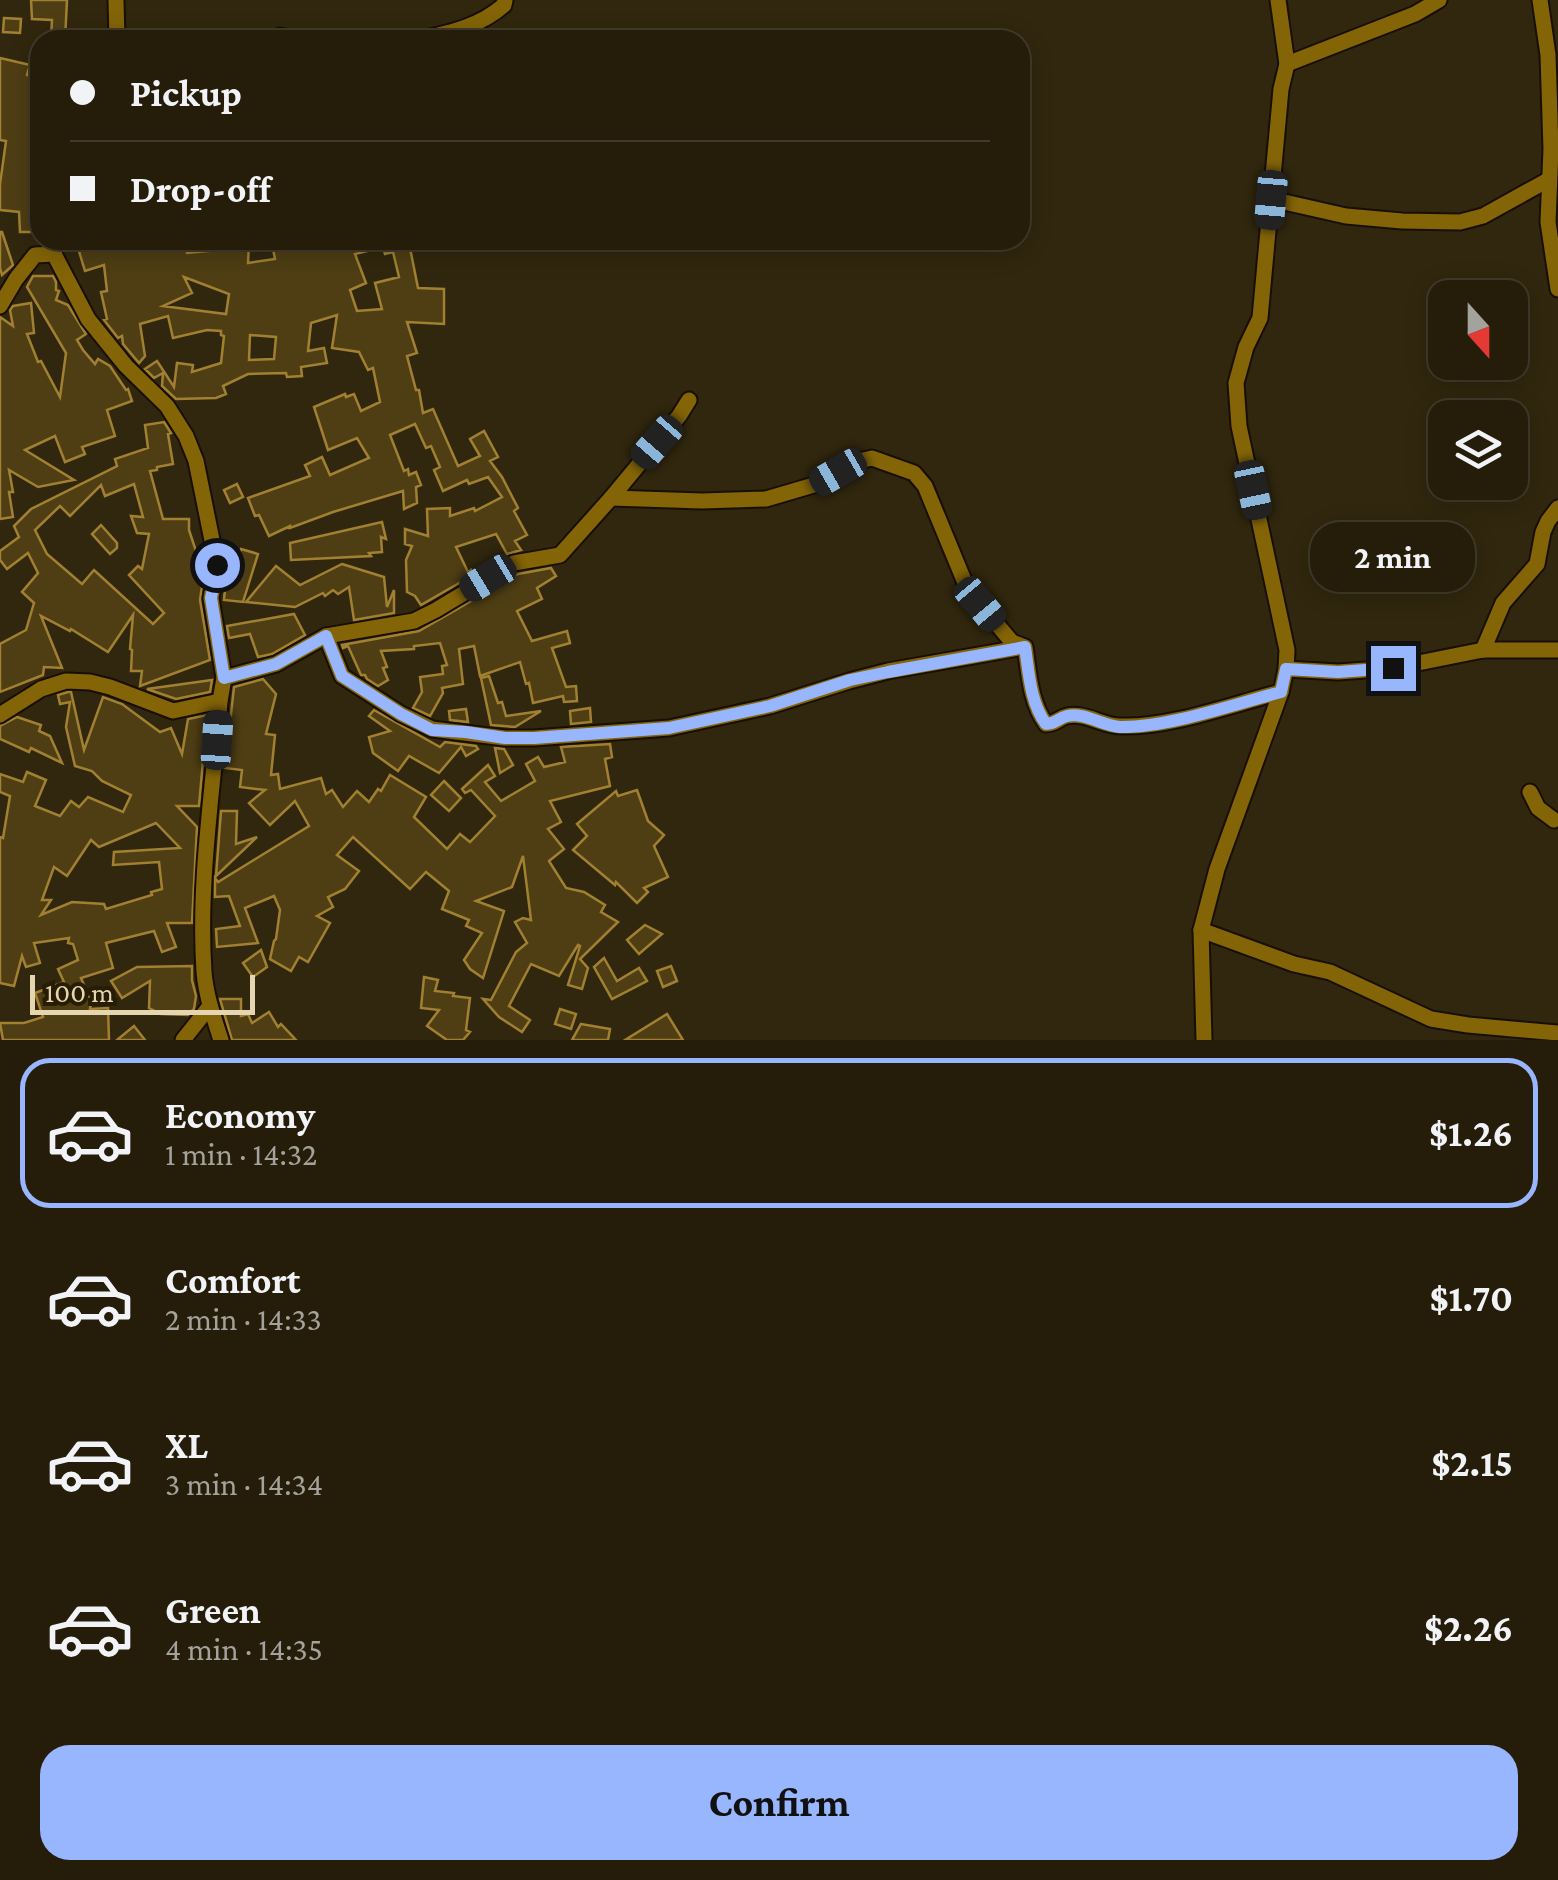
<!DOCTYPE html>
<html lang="en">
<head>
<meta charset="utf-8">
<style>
	:root { --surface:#251d0a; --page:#2d2613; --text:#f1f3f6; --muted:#a3a29c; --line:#423b2b; --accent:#98b6fd }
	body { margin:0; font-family:"Crimson Pro",serif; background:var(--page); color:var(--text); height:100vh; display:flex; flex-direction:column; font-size:38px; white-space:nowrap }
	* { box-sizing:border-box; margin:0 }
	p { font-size:32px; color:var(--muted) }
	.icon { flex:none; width:55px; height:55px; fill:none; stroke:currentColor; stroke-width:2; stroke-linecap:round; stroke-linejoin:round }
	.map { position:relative; height:1040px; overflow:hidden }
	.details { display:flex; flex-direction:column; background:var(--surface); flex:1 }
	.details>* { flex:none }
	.banner { position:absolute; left:30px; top:30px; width:1000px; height:220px; border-radius:30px; box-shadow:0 5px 25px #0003,0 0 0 2px var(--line); display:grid; align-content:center; height:220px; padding:0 40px; background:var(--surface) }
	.needle { width:65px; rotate:159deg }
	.fabs { position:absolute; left:1428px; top:280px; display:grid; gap:20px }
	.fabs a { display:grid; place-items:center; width:100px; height:100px; border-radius:20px; background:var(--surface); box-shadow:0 5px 25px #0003,0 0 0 2px var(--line); font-size:50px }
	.scale { position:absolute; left:30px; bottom:25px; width:225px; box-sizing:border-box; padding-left:10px; border:5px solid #e5d5b0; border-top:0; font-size:28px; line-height:35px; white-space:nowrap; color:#e5d5b0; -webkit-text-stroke:8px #271d05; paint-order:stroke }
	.end { position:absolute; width:45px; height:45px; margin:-22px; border:12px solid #98b6fd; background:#111; box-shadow:0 0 0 5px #111 }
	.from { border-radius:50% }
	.bubble { position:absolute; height:70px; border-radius:30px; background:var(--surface); box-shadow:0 5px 25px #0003,0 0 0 2px var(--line); font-size:32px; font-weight:700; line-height:70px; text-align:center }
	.car { position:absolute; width:30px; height:60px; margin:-30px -15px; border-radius:12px; box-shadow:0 0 8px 2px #0007; background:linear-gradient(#222 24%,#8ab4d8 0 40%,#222 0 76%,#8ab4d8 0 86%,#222 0) }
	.banner b { display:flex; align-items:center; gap:35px; height:95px; font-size:38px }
	.banner b+b { border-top:2px solid var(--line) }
	.banner i { width:25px; height:25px; background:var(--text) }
	ul { padding:18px 0 0; list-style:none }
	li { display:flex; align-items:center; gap:30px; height:150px; margin:0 20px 15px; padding:0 20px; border:5px solid transparent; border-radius:30px }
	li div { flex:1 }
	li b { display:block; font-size:38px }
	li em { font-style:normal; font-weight:700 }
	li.on { border-color:var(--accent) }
	li>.icon { width:90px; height:90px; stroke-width:1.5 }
	.action { display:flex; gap:20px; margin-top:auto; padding:20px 40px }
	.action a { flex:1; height:115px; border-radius:30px; background:var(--accent); color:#111; font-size:40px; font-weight:700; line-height:115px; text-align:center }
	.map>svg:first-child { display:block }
</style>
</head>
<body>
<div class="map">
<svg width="1558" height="1040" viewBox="0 0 1558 1040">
	<rect width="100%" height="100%" fill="#31270e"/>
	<!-- building -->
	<g fill="#4f3e14" stroke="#a18131" stroke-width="2.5" fill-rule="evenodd">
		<path d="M31,0H67L65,40H51L52,20L32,19Z"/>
		<path d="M4,18L21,19L20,33L3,32Z"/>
		<path d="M0,58L30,65L27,75L40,82V118L35,131L40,132V232H20L19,212L0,210V184L6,141L0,140Z"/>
		<path d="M0,232H2L13,265L2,275L0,268Z"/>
		<path d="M102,240H185L187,253L218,250L219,240H245V244H249L248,263L275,259L273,249L322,240H424V245L410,248L418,288L444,289V324L407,322L417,353L407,356L416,390H419L423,413L433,409L458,466L480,456L470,439L484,431L498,457L490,461L502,477L518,508L514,511L527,535L515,541L521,550L507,554L496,534L456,547L468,572L471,570L473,575L421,605L415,596L407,592L406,560L412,546L405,544V529L428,536L427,509L450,508V516L474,508L475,511L502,497L488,477L469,484L467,480L443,491L434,470L440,467L431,446L426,448L415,424L390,435L404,471L408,469L409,475L416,472L421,485L416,487L417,503L404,509L403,491L333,512L290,528V526L269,536L259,515L255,516L248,498L310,476L305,465L322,457L330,475L369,458L357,438L328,450L314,407L345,394L346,397L354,394L361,411L380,402L373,368L368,370L359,352L332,348L337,315L311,323L308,351L324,348L327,363L301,367L302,376L287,377L286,373L248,374L223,386L226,394L216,398L176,399L162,386L163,373L154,378L145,369L157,361L174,387L177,363L193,365L192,372L221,363L224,336L221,335V331L207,330L173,338L168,316L140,324L145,356L139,363L123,344L122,336L118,338L104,320L107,319L101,292L107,291L104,265L85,271L78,248ZM383,247L385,254L393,252L399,277L375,283L382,309L357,311L350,290L366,283L355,254ZM184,277L229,294L226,314L163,306L192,293ZM250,335L276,337L274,359L249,360Z"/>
		<path d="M33,276H53L56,282V290L59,291L56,300L68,305L86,334L77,340L83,350L95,364L98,359L110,366L126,390L128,389L132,401L107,410L115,436L82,447L85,454L65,462L55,436L25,450L74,480L38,487L9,470L13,492H9L13,517L0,519V317L13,326L10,310L13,306L31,303L34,333L27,334L38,362L41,361L60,397L66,353L27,287Z"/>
		<path d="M164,422L171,433L168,434L173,464L157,467V470L150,471L163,519H189V530L197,554L195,555L201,572L198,573L202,586L200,600L210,660L140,686L142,671H131L132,650L130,649L133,615L108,652L71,629L70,631L41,616L62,668L44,667L43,675L0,692V644L26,630L34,603L22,592L38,573L28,553L7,569L0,560V551L19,537L14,526L31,509L117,466L115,459L148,448L145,425ZM134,484L143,517L131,516L137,533L149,534L142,569L138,566L129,575L164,613L153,624L94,570L82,584L47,554L35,530L60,506L70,516L101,485L105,496Z"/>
		<path d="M237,484L243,497L230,503L224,490Z"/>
		<path d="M382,522L386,539L381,537L382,552L369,553L371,556L291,560L290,543Z"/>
		<path d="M101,525L117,543V548L110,554L92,534Z"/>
		<path d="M241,549L258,554L243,602L224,600L225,589H228L229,576L232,577Z"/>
		<path d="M342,564L384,577L387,607L394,590V613L354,620L349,587L338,594L333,590L325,596L323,593L295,607L246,602L276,566L300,585Z"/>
		<path d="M551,568L556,576L537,588L542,599L517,611L532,641L567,631L570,643L552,648L566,687L576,686L577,701L564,702L563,696L533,703L529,683L526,684L520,662L480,676L474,646L459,649L463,684L442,688L443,693L430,716L413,708L422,692L420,677L443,674L442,666L447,665L440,643L414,646V649L381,651L387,667L383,668L388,680L378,686L367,679L365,675H361L348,646L343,648L342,645L419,631L518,574Z"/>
		<path d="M294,614L305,635L272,654L258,657L250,634L229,638L227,626Z"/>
		<path d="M489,676L498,703L502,702L506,716L541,711L515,727L491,725L481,678Z"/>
		<path d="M263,679L276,694L266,734L275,735L271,775L278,774L280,789L321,778L326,794L332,790L343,807L357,791L369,802L378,789L381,791L390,775L426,797L414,817L447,849L460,834L470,842L495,816L471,790L465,793L462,789L488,765L495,776L485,782L501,801L535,781L526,764L538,757L544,767L565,762L561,747L610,744L612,757L605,759L610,786L550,801L561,822L548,829L564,849L549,861L566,888L584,892L605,905L601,912L618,922L580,959L588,968L582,989L568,985L580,946L578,945L559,976L531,964L509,1006L530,1020L522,1032L499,1017L483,999L491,1000L516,952L527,943L515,922L523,918L531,920L523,856L512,887L476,901L504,911L483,978L470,969L464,960L482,933L466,926L469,920L442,909L449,891L426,872L410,889L353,837L337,855L359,871L345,889L328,897L333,907L317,916L330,923L308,962L299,957L291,971L270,959L274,941L276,939L280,910L274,896L245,908L258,943L217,947L216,929L240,926L229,896L215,897V878L218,882L309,826L295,801L270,825L249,803L265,790L240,787L242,770L225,768L234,687Z"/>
		<path d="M212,680L210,692L176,699L147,689Z"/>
		<path d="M68,692H71L84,750L103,697L122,704L160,732L171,728L182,754L188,719L207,715L199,806H177L197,827L192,923H167L176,947L162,952L154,931L106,943L113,968L81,978L91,1002L90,1009L108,1008L109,1040H3L0,1023H24L43,1017L35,993L64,982L58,969L78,960L73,944L68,943L69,938L34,943L40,963L26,967L22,956L14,986L0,983V837L3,838L10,796L0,792V774L23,782L27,772L46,780L35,806L60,816L71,801L79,807L88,797L123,812L131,795L102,781L92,771L75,766L66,727L70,702L60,704L58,695ZM156,823L180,848L114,852L113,865L159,862L162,889L151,892L152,895L106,909L104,904L72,902L41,915L51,900H42L54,867L67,876L91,840L99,847Z"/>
		<path d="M590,708L591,722L571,724L570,711Z"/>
		<path d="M466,709L468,722L450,720L449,711Z"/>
		<path d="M374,710L440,747L445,742L476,746L478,749L466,756L461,747L439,773L409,756L398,771L373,753L369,737L390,731L369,716Z"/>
		<path d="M17,717L41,725L39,731L50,736L62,763L31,748L29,752L0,739V726Z"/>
		<path d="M495,748L504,749L513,765L500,773Z"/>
		<path d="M444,781L461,798L449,811L431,795Z"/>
		<path d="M637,790L648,821L664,835L654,846L668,877L644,888L648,892L637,903L616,882L615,885L573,850L587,836L577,824L616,791L618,796Z"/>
		<path d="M221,811H237L236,844L257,837L216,876Z"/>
		<path d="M645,925L662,934L639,954L627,940Z"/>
		<path d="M261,950L267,967L253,977L243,963Z"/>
		<path d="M604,958L617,981L639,968L647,981L612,999L594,967Z"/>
		<path d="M192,966V980L196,996L194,1009L188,1015L161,1014L149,1008L150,981L122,998L111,981L137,967Z"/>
		<path d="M671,966L677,981L663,987L657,971Z"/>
		<path d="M424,977L438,980L435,991L454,993L453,996L470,998L466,1030L470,1032L463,1040H447L427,1026L439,1010L421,1008Z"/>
		<path d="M220,999H241V1016L248,1014L252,1023L269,1012L278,1027L281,1024L296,1040H232Z"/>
		<path d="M560,1009L576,1014L571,1029L555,1024Z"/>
		<path d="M667,1014L683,1040H625Z"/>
		<path d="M581,1024L610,1029L608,1040H572Z"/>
		<path d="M134,1026L145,1040H117Z"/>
	</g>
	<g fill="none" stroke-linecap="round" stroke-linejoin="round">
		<defs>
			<g id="minor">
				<path d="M116,0L117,40"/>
				<path d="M1540,0L1548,55L1551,149L1548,222L1558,289"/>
				<path d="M280,36L299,40"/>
				<path d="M417,40C449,33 479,27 504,5L505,0"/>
				<path d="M1287,64L1415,14L1439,0"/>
				<path d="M1271,199L1346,216L1402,221L1460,222L1483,216L1548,180"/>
				<path d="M57,240L54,254L88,319L126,366L167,406L186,436L196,461L217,565L211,598L224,678L220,701C213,791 198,882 204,972C206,996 214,1018 221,1040"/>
				<path d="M0,306L16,279L35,255L54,254"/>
				<path d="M611,498L702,501L766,499L817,484L859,461L872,458L914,473L925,486L968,590L1012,642L1025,647C1029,673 1030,702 1046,724C1056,724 1058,718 1067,716C1085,712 1103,726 1120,726C1169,728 1233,704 1281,692"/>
				<path d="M326,636L342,676L401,714L432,729L505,738H534L669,728L770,706L849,681L888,671L1024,647"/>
				<path d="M1483,650L1503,603L1537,564L1543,532L1548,521L1558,508"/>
				<path d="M1286,669L1338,672L1393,668L1483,650H1558"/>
				<path d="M224,678L276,664L326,636L414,621L436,610L514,563L560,555L611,498L679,416L689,400"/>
				<path d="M0,715L41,689L66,681L90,682L110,687L173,711L220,701"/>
				<path d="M1530,792L1538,808L1554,820"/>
				<path d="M1201,930L1294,964L1330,972L1431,1019L1468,1025L1558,1033"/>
				<path d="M183,1040L210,1006"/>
				<path d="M1204,1040L1201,930L1217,869L1281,692L1286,669L1287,650L1239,426L1236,383L1246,347L1260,318L1281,89L1287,64L1278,0"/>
			</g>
		</defs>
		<!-- minor casing -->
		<use href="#minor" stroke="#190f00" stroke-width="19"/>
		<!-- minor -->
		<use href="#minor" stroke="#836407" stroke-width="15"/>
	</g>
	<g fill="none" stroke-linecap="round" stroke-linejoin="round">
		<!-- route -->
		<path stroke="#98b6fd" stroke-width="12" d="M217,565L211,598L224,678L276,664L326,636L342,676L401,714L432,730L466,732L505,738H534L669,728L770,706L850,680L888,672L1025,647C1029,673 1030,702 1046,724C1056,724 1058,718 1067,716C1085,712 1103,726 1120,727C1167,728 1235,704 1281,692L1286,669L1338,672L1393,668"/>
	</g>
</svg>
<div class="fabs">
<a><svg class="needle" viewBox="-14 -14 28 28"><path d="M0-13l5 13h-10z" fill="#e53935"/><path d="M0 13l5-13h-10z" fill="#a3a29c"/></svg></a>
<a><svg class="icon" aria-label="layers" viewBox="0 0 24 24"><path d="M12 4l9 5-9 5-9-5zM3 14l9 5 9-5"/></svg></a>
</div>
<div class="scale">100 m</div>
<i class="end from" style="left:217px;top:565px"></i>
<i class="end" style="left:1393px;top:668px"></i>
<div class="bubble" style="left:1310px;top:522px;width:165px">2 min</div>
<i class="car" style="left:1271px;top:200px;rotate:185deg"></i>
<i class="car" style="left:657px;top:442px;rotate:221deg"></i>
<i class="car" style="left:838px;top:472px;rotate:240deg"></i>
<i class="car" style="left:1253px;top:490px;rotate:168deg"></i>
<i class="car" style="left:488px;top:578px;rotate:239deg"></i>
<i class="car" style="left:980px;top:604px;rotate:140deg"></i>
<i class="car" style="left:217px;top:740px;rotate:4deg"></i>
<div class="banner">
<b><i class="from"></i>Pickup</b>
<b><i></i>Drop-off</b>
</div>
</div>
<section class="details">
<ul>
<li class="on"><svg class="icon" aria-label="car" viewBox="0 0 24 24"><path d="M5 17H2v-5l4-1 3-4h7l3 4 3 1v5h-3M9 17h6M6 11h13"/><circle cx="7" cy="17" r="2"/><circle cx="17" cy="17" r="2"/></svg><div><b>Economy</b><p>1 min · 14:32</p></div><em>$1.26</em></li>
<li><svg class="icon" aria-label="car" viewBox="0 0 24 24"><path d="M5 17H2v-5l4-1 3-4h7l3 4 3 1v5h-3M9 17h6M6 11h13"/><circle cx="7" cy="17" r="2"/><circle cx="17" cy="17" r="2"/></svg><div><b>Comfort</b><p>2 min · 14:33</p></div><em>$1.70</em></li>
<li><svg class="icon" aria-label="car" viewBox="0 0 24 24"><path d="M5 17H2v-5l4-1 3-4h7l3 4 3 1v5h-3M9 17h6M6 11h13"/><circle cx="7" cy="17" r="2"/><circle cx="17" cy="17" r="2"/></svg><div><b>XL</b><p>3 min · 14:34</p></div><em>$2.15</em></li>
<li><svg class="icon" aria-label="car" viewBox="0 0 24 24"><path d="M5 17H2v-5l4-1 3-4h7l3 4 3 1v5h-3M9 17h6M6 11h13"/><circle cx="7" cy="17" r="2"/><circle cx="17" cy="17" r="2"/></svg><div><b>Green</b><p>4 min · 14:35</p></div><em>$2.26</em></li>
</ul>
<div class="action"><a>Confirm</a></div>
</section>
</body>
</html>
